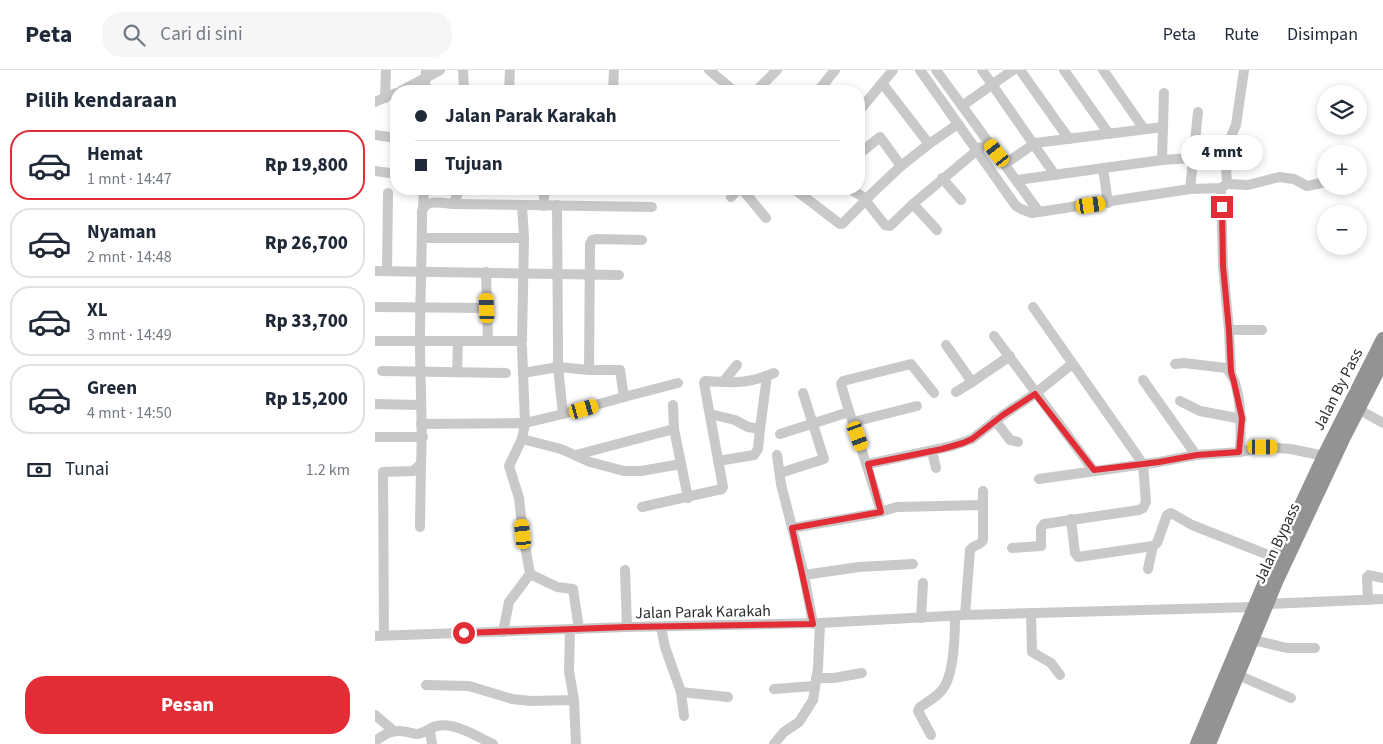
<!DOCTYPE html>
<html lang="id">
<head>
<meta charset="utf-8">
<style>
	:root { --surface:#fff; --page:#f6f6f7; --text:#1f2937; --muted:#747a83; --line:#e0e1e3; --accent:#e32d36 }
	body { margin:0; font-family:"Source Sans 3",sans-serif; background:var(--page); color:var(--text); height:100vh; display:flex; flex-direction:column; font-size:19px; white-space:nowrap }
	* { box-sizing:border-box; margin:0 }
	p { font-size:16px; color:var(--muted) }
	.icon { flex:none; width:28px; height:28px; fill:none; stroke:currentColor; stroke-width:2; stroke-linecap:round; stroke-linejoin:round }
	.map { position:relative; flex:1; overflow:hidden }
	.details { display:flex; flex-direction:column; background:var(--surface); width:375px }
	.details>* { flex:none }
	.guide { position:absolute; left:15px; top:15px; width:475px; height:110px; border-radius:20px; box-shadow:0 2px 8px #0003; display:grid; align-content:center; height:110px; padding:0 25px; background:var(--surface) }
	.controls { position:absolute; left:942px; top:15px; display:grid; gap:10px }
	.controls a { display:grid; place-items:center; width:50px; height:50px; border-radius:50%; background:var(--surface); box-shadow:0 2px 8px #0003; font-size:25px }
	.end { position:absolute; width:22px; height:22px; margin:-11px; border:6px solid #e32d36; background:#fff; box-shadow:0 0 0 2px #fff }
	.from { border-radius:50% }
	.bubble { position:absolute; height:35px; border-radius:18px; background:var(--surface); box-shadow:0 2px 8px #0003; font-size:16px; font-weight:800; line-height:35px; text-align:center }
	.car { position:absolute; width:15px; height:30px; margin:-15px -8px; border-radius:6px; box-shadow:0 0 4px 1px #0007; background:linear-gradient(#f5c518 24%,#345 0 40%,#f5c518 0 76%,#345 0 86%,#f5c518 0) }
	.guide b { display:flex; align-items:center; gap:18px; height:48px; font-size:19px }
	.guide b+b { border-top:1px solid var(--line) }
	.guide i { width:12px; height:12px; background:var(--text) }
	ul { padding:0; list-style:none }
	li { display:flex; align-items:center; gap:15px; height:70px; margin:0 10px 8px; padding:0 15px; border:2px solid var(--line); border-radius:20px }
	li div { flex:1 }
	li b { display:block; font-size:19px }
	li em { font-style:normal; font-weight:800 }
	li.on { border-color:var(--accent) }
	li>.icon { width:45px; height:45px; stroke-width:1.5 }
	h2 { padding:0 25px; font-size:22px; line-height:60px }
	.pay { display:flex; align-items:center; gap:12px; height:55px; padding:0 25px; font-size:19px }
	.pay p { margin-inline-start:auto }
	.cta { display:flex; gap:10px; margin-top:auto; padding:10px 25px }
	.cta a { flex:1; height:58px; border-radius:20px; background:var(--accent); color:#fff; font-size:20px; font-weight:800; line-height:58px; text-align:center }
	header { display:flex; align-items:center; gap:30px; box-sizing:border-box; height:70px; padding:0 25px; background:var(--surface); border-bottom:1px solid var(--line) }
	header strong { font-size:24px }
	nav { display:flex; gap:28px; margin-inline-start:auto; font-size:18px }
	.search { width:350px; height:45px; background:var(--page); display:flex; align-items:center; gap:12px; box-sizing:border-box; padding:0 18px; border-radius:20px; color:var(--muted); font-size:19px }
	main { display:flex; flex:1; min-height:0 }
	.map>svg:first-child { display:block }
</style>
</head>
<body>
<header>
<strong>Peta</strong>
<div class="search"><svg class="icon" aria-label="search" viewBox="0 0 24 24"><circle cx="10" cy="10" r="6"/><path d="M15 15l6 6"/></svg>Cari di sini</div>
<nav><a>Peta</a><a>Rute</a><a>Disimpan</a></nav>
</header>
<main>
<section class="details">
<h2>Pilih kendaraan</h2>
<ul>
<li class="on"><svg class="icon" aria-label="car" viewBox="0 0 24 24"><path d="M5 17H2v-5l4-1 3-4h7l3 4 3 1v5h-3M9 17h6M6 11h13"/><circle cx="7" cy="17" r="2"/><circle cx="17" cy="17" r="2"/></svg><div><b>Hemat</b><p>1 mnt · 14:47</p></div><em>Rp 19,800</em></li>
<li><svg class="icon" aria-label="car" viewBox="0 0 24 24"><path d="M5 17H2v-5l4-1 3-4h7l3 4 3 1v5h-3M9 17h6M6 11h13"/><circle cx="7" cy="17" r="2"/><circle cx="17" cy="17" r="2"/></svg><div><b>Nyaman</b><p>2 mnt · 14:48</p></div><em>Rp 26,700</em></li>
<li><svg class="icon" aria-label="car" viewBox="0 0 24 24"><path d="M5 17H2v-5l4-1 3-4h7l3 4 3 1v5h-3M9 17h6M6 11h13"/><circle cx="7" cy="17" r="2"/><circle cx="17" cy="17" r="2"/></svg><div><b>XL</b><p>3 mnt · 14:49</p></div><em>Rp 33,700</em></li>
<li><svg class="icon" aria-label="car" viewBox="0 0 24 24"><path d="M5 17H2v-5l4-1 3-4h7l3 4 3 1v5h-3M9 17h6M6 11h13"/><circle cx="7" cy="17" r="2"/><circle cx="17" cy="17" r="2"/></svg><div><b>Green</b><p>4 mnt · 14:50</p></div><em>Rp 15,200</em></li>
</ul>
<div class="pay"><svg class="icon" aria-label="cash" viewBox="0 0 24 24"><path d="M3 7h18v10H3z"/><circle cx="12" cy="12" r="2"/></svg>Tunai<p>1.2 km</p></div>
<div class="cta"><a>Pesan</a></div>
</section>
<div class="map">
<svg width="1008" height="674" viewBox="0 0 1008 674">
	<rect width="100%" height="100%" fill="#fff"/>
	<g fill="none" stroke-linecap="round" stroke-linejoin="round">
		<!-- minor -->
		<g stroke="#c9c9c9" stroke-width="10">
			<path d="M88,0L89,21"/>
			<path d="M334,0L359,21"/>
			<path d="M545,0L641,136L646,139L657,143L815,119L846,118L852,114L851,97L854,86V71L861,55L869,0"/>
			<path d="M561,0L664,142"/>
			<path d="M607,0L680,105"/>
			<path d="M645,0L694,69"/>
			<path d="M689,0L734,64"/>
			<path d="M728,0L769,59"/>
			<path d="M507,13L554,74"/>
			<path d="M26,21L65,0"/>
			<path d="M50,21L51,0"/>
			<path d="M134,21L135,0"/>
			<path d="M238,21L239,0"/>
			<path d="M381,21L402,0"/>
			<path d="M443,21L460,0"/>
			<path d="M10,28L11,0"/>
			<path d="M0,32L21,23"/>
			<path d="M587,36L638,0"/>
			<path d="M484,41L518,0"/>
			<path d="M0,65L21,68"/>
			<path d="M484,84L505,67L526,96"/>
			<path d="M787,90L789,23"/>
			<path d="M630,94L660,73L788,57"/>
			<path d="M728,98L733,133"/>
			<path d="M0,101L21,104"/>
			<path d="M567,108L586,130"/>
			<path d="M642,110L787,90L818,88"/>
			<path d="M852,114L873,115L904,107L919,109L932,116L951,112"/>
			<path d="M846,118L848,196L854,260"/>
			<path d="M367,119L391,148"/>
			<path d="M419,119L465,154H467L495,126"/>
			<path d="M475,119L490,128L493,127L526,96L554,74L583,54"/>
			<path d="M815,119L823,42"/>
			<path d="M356,127L363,119"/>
			<path d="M491,131L510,155L515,156L538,134L606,77"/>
			<path d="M78,134L277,137"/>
			<path d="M538,134L562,160"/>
			<path d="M147,135L149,168"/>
			<path d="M182,135L183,276"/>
			<path d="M169,136V119"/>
			<path d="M48,137L49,119"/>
			<path d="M0,201L244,205"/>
			<path d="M12,201L13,123"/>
			<path d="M111,202L112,238"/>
			<path d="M0,237L112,238L113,271"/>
			<path d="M619,266L719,401"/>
			<path d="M0,271H147L149,168H47"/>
			<path d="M571,275L597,312L635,286"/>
			<path d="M147,277L150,353L188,344"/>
			<path d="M183,279V297L188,344L249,327"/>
			<path d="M800,294L809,293L851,298C868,313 866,361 865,382"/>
			<path d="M214,300H245L249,327L303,313"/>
			<path d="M7,301L131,303"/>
			<path d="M82,302L83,271"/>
			<path d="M856,302L854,260H887"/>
			<path d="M148,303L183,297L214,300L215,174L217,170L221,169L267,170"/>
			<path d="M768,310L821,385"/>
			<path d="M348,312L362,295"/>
			<path d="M581,322L597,312"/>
			<path d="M805,331L825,341L867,349"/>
			<path d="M0,334L45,335"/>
			<path d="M298,335L299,359L313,428"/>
			<path d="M983,339L1008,353"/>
			<path d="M335,344L360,350L373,357L385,359L383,379L379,385L343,391"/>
			<path d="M620,350L635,370L643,372"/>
			<path d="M478,352L542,336"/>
			<path d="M46,354L150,353L147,369L134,396L144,428L148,464L155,504L134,532L128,562"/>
			<path d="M385,359L392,306"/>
			<path d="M405,364L474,342"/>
			<path d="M0,367H48"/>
			<path d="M147,369L186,379L215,392L249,401H266L306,394"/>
			<path d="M557,381L561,398"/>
			<path d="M201,385L299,359"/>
			<path d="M402,385L406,414L429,505"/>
			<path d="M493,394L577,376L597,369L628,345L661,323L697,294"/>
			<path d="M405,403L449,389L428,323"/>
			<path d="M664,409L784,392L821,385L865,382L888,377L916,379L949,386"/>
			<path d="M267,437L347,419L348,417L329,313L330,311C359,313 372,314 399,303"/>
			<path d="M506,442C494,399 478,357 466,314L468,311L536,294L559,323"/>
			<path d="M696,449L700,483L703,487L778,476L782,473L792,445L796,443L817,455L901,488"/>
			<path d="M45,457L46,394"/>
			<path d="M417,458L498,444L522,437L607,435"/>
			<path d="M637,478L666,476V458L669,454L764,440L768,438L771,432L768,394L658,237"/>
			<path d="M773,499L778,476"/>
			<path d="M250,500L252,557"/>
			<path d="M155,504L182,517L198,519L204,559"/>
			<path d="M993,530L992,507L994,505L1007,508"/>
			<path d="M656,543L657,582L676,593L685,605"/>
			<path d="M590,545L595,480C598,474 606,476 608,470V421"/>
			<path d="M546,548L548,513"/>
			<path d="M438,554L429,505L484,497L538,494"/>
			<path d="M286,557L290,577L306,622L353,627"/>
			<path d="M195,559L194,601L199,630L201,674"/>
			<path d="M9,565L8,402L38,401L46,394C48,353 45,312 45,272C45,228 47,185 47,141C50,129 67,133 78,134L85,119"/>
			<path d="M0,566L252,557L445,553L590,545L879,537L892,534L1008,529"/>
			<path d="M878,570L912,578H940"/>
			<path d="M863,605L916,628"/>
			<path d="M441,608H459L487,603"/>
			<path d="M51,615L94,616L137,629L156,631L199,630"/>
			<path d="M399,619L440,616"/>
			<path d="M306,622L309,646"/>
			<path d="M0,645L19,661"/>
			<path d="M55,661L57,674"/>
			<path d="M556,665L543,641L545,637C552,632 562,627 567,620C579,606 580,564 580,546"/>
			<path d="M0,671C8,666 15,660 25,661C30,661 36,663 41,664C50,664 55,657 62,656C81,652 102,667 118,674"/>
			<path d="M399,674L409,662L424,652L438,630L443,598L445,553"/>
		</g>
		<!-- highway -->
		<g stroke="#939393" stroke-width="14">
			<path d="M822,674L890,512L949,386L1008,269"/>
			<path d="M834,674L901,512L969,367L1008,291"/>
		</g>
	</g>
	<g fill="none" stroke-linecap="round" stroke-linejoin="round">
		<!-- route -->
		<path stroke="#e32d36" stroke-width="6" d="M89,563L252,557L438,554L417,458L506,442L493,394L567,379L588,373L597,369L628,345L660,324L719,400L784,392L822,385L864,382L867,348L859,312L856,302L854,260L848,196L847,137"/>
	</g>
	<g text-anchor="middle" stroke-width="5" stroke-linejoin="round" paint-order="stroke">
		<!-- street labels -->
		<g font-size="16" fill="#2c2c2c" stroke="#fff">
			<text transform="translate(962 319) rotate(-63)" y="6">Jalan By Pass</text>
			<text transform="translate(901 473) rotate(-65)" y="6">Jalan Bypass</text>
			<text transform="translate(328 541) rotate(-1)" y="6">Jalan Parak Karakah</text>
		</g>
	</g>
</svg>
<div class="controls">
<a><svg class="icon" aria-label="layers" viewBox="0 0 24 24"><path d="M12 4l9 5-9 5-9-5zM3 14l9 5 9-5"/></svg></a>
<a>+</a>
<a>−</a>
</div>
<i class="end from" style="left:89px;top:563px"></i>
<i class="end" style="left:847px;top:137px"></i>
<div class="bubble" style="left:806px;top:65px;width:82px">4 mnt</div>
<i class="car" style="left:622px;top:83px;rotate:322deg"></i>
<i class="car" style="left:716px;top:135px;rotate:82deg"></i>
<i class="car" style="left:112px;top:238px;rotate:358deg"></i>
<i class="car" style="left:209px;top:339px;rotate:74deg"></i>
<i class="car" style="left:483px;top:366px;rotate:160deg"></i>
<i class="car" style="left:888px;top:377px;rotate:90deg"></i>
<i class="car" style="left:148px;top:464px;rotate:354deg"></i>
<div class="guide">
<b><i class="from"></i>Jalan Parak Karakah</b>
<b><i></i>Tujuan</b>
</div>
</div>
</main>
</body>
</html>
